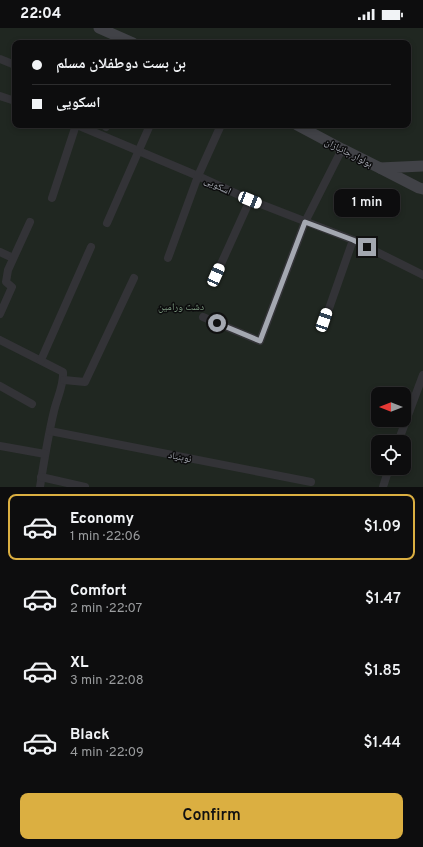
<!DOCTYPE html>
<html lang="en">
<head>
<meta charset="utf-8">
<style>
	:root { --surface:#0d0d0e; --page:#1b1b1c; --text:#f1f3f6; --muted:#9a9c9e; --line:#2d2d2e; --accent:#dbaf41 }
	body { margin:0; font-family:Overpass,"Noto Naskh Arabic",sans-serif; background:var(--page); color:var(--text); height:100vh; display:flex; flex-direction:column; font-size:15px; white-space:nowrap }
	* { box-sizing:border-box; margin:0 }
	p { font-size:13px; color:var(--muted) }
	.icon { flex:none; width:22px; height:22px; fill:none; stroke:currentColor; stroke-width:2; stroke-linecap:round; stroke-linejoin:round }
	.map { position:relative; height:459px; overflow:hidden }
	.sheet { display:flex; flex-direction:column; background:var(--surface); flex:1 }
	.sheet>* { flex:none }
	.top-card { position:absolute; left:12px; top:12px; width:399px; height:88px; border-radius:8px; box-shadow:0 2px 6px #0003,0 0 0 1px var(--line); display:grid; align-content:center; height:88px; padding:0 20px; background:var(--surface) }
	.needle { width:26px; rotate:270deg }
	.controls { position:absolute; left:371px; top:359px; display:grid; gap:8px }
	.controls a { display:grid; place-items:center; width:40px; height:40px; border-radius:8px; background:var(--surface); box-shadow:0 2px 6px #0003,0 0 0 1px var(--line); font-size:20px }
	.end { position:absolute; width:18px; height:18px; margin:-9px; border:5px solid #a4a8b1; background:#111; box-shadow:0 0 0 2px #111 }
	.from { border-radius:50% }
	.bubble { position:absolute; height:28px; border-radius:8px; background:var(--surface); box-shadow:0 2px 6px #0003,0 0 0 1px var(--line); font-size:13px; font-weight:600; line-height:28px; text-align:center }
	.car { position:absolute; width:12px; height:24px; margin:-12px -6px; border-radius:5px; box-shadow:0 0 3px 1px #0007; background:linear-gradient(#fff 24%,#345 0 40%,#fff 0 76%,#345 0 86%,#fff 0) }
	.top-card b { display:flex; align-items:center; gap:14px; height:38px; font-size:15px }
	.top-card b+b { border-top:1px solid var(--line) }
	.top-card i { width:10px; height:10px; background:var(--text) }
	ul { padding:7px 0 0; list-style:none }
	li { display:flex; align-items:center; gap:12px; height:66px; margin:0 8px 6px; padding:0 12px; border:2px solid transparent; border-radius:8px }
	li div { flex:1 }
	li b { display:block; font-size:15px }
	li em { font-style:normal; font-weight:600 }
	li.on { border-color:var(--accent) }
	li>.icon { width:36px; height:36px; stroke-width:1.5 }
	.action { display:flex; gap:8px; margin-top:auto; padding:8px 20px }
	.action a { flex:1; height:46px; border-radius:8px; background:var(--accent); color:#111; font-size:16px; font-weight:600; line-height:46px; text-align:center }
	.status { display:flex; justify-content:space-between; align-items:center; height:28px; padding:0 20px; background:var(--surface); direction:ltr }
	.status svg { height:11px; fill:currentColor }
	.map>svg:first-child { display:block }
</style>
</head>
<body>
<div class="status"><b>22:04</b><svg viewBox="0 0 49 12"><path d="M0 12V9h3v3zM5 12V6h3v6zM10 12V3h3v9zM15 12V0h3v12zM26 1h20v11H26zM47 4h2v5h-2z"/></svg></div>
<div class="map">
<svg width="423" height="459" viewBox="0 0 423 459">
	<rect width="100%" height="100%" fill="#111112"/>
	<!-- green -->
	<path fill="#202721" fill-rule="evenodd" d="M0,0H423V459H0ZM15,15H408V97H15ZM378,366H404V392H378ZM378,414H404V440H378Z"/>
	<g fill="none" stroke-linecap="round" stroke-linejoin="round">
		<!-- minor -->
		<g stroke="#333337" stroke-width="8">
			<path d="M0,31L15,37"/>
			<path d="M0,68L15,73"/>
			<path d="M77,97L198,148L250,172L353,212L423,247"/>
			<path d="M106,99L107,97"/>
			<path d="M52,170L76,97"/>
			<path d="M107,195L150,97"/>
			<path d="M0,224L13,230"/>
			<path d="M168,230L198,148L221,97"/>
			<path d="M216,247L250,172"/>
			<path d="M0,286L12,259L6,254L8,242L30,194"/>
			<path d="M203,289L260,313L305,194L342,121"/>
			<path d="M325,292L353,212"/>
			<path d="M0,312L63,344C64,357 57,370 54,383C48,408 44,433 40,459"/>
			<path d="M41,332L91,219"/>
			<path d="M64,352L85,354L134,250"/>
			<path d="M0,358L32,376"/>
			<path d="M50,403L311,454"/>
			<path d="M398,414L423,347"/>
			<path d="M0,418L45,426"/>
			<path d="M41,449L85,459"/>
			<path d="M383,459L389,440"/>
		</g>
		<!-- secondary -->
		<g stroke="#414247" stroke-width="11">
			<path d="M99,0L133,15"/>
			<path d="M297,97L342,121L380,140"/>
			<path d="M423,138L380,140L419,160L423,161"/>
		</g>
	</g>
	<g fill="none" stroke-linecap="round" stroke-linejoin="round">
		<!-- route -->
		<path stroke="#a4a8b1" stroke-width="5" d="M217,295L260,313L305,194L353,212L367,219"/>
	</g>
	<g text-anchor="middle" stroke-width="3" stroke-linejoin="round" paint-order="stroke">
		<!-- street labels -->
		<g font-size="10" fill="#a4a8b1" stroke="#0c0c0d">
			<text transform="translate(349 124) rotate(27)" y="4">بولوار جانبازان</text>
			<text transform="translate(218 157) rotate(26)" y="4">اسکویی</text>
			<text transform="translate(180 428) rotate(11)" y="4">نوبنیاد</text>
		</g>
		<!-- park labels -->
		<g font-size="10" fill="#7d9a81" stroke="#0c0c0d">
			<text x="181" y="282">دشت ورامین</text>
		</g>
	</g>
</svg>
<div class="controls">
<a><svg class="needle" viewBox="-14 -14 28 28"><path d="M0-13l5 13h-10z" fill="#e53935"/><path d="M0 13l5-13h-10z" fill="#9a9c9e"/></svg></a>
<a><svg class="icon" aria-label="locate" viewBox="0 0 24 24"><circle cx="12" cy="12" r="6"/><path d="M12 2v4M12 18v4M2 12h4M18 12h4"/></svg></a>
</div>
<i class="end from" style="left:217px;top:295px"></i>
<i class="end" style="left:367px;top:219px"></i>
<div class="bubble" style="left:334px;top:161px;width:66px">1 min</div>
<i class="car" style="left:250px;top:172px;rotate:112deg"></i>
<i class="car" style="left:216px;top:247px;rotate:24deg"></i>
<i class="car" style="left:324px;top:292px;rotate:19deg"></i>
<div class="top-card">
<b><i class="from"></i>بن بست دوطفلان مسلم</b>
<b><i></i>اسکویی</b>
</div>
</div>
<section class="sheet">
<ul>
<li class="on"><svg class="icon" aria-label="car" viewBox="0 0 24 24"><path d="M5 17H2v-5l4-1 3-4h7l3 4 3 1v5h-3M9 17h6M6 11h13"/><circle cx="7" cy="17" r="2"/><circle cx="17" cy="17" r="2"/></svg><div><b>Economy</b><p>1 min · 22:06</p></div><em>$1.09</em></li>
<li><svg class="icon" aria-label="car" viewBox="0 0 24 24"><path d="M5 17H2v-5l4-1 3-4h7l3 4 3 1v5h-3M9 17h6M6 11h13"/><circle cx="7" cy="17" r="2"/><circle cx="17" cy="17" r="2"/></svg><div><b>Comfort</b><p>2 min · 22:07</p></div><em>$1.47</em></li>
<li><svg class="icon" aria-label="car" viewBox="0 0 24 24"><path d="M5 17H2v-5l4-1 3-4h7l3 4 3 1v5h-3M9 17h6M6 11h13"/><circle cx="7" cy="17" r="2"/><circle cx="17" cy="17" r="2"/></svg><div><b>XL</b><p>3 min · 22:08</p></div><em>$1.85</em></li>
<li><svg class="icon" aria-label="car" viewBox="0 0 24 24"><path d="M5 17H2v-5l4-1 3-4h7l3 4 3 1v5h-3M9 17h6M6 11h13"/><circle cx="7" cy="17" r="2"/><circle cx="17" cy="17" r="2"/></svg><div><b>Black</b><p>4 min · 22:09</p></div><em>$1.44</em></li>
</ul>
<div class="action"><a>Confirm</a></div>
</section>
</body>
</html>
